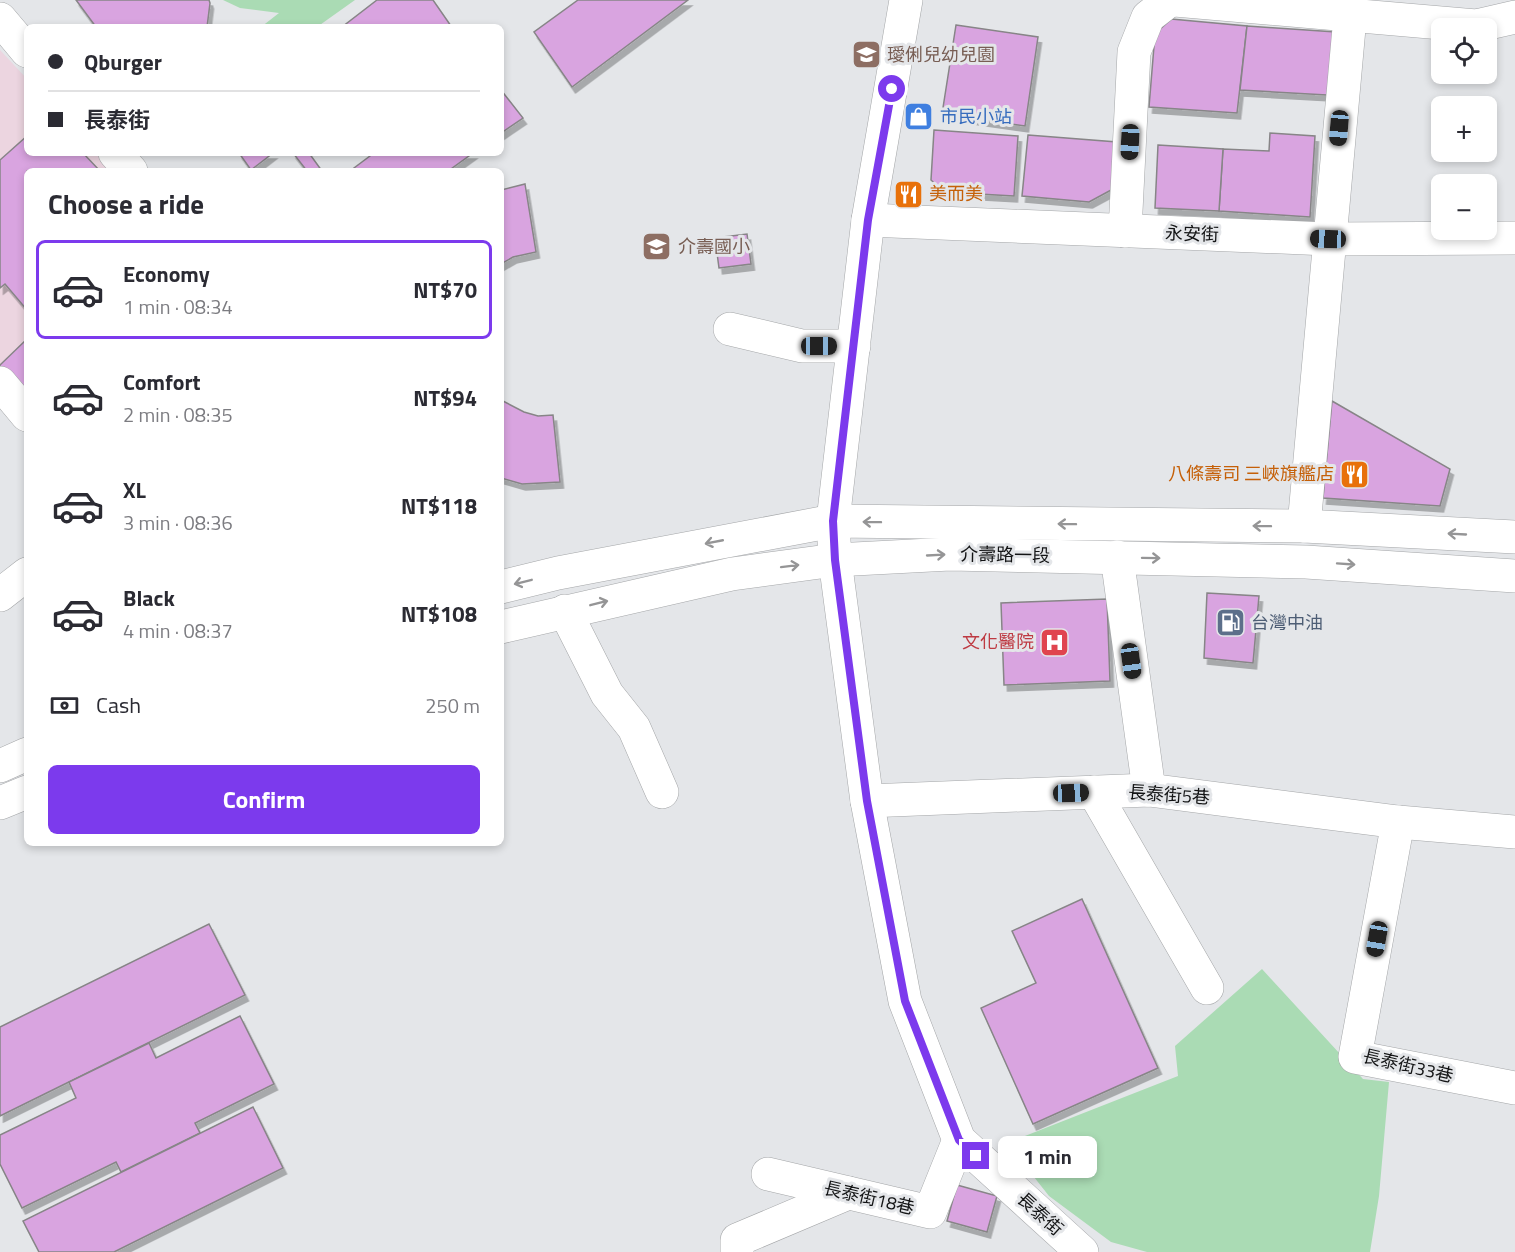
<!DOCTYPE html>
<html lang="en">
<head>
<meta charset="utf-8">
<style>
	:root { --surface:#fff; --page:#f7f7f7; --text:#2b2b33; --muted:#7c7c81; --line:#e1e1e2; --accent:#7c3aed }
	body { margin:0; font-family:"Titillium Web","Noto Sans TC",sans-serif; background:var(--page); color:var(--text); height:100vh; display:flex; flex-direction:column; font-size:22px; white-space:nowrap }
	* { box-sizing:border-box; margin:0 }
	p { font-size:20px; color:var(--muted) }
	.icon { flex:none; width:33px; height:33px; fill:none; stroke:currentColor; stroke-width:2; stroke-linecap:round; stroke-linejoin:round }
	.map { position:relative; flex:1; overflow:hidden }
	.sheet { position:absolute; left:24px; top:168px; width:480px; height:678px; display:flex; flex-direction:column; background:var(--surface); border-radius:9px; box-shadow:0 3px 9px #0003 }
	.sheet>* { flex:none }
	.guide { position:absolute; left:24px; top:24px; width:480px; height:132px; border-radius:9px; box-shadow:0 3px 9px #0003; display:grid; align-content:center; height:132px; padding:0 24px; background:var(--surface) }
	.tools { position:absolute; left:1431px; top:18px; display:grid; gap:12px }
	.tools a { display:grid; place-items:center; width:66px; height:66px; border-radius:9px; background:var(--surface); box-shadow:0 3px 9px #0003; font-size:30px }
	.end { position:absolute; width:27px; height:27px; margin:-14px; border:8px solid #7c3aed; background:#fff; box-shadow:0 0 0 3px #fff }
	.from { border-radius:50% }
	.bubble { position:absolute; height:42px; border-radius:9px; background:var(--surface); box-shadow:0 3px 9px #0003; font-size:20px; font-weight:700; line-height:42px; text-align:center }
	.car { position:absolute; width:18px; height:36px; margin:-18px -9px; border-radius:8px; box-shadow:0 0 4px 2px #0007; background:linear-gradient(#222 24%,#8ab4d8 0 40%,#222 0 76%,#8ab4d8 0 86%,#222 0) }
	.guide b { display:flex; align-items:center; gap:21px; height:57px; font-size:22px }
	.guide b+b { border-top:2px solid var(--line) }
	.guide i { width:15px; height:15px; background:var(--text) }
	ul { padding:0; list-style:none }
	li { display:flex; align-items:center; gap:18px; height:99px; margin:0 12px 9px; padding:0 12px; border:3px solid transparent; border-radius:9px }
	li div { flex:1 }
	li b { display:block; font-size:22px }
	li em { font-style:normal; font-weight:700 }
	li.active { border-color:var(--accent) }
	li>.icon { width:54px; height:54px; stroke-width:1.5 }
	h2 { padding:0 24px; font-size:27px; line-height:72px }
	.pay { display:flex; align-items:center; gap:15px; height:66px; padding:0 24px; font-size:22px }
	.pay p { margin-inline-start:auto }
	.button { display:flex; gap:12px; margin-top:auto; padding:12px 24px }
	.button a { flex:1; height:69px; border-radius:9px; background:var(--accent); color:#fff; font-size:24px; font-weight:700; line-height:69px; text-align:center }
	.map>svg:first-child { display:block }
</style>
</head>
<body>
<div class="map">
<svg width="1515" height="1252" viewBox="0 0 1515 1252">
	<defs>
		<filter id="shadow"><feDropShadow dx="3.5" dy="6" stdDeviation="0" flood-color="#0004"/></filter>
	</defs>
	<rect width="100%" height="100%" fill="#e4e6e9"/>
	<!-- medical -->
	<path fill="#ecd5e0" d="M0,50L27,79V153H95L112,171H27V425L0,395Z"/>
	<!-- green -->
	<g fill="#aadbb4">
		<path d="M223,0H355L317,27H261L279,13L240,8Z"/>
		<path d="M1262,969L1363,1079L1389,1082L1379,1196L1370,1252H1147L1111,1242L1049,1196L1007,1143L1178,1076L1175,1046Z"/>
	</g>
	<!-- building -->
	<g fill="#d9a4e0" stroke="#878587" stroke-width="1.5" filter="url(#shadow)">
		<path d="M76,0H209L210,3L207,27H96Z"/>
		<path d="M377,0H433L451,26L342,27Z"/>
		<path d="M578,0H688L572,87L534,32Z"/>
		<path d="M1171,19L1247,26L1237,113L1149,107L1155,34Z"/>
		<path d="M956,25L1038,37L1025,126L942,114Z"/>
		<path d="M1247,26L1336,32L1327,95L1240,90Z"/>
		<path d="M501,90L523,118L501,133Z"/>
		<path d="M934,130L1018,136L1014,196L944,192L931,180Z"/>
		<path d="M1270,133L1315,136L1310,217L1219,211L1223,149L1269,151Z"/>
		<path d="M1028,135L1117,142L1113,189L1089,202L1022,196Z"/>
		<path d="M27,136V153H83L100,171H27V310L5,284L0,288V160Z"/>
		<path d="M1158,145L1223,149L1219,211L1155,208Z"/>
		<path d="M239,153H273L251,170Z"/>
		<path d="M293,153H309L322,171H307Z"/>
		<path d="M374,153H473L448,171H350Z"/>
		<path d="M525,184L536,252L513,257L501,264V190Z"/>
		<path d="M747,234L751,264L719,268L715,238Z"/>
		<path d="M27,339V408L0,377V365Z"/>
		<path d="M501,400L524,412L538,416L553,415L560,482L522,484L501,478Z"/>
		<path d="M1332,401L1450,469L1440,506L1323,498Z"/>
		<path d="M1207,593L1259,596L1253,663L1204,658Z"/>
		<path d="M1107,599L1110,681L1004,685L1001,603Z"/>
		<path d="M1082,899L1158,1068L1033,1124L981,1008L1036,983L1012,931Z"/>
		<path d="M209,924L245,995L0,1116V1027Z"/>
		<path d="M240,1016L274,1084L195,1123L200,1133L121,1172L116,1162L22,1208L0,1164V1135L76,1098L69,1082L149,1043L156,1058Z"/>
		<path d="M253,1107L283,1168L114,1252H39L23,1221Z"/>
		<path d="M957,1185L997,1196L987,1232L947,1221Z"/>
	</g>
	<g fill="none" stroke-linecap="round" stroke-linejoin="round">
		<defs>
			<g id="minor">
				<path d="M906,0L868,220L833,521L835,560L867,801L905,1001L959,1140L1082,1252"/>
				<path d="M1175,0L1476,26L1515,17"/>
				<path d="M0,19L27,51"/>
				<path d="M115,153L131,171"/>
				<path d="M868,220L1328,239L1515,238"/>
				<path d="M1125,231L1134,52L1148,17L1170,0"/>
				<path d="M730,329L802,346H854"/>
				<path d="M0,383L27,415"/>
				<path d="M1304,526L1350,17"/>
				<path d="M1117,557L1149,790"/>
				<path d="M0,595L27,574"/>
				<path d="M565,611L607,694L634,728L662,792"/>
				<path d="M1094,792L1207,988"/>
				<path d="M867,801L1149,790L1398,822L1515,832"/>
				<path d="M1398,822L1355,1057L1515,1088"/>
				<path d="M768,1174L930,1212L959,1140"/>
				<path d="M737,1252V1240L848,1193"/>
			</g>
			<g id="major">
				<path d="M501,587L558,573L833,521L1304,526L1515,537"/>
				<path d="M501,627L732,574L835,560L950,554L1306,562L1515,576"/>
				<path d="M0,766L27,754"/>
				<path d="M0,803L27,792"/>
			</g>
		</defs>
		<!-- minor casing -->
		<use href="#minor" stroke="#a4a6a8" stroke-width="34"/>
		<!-- major casing -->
		<use href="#major" stroke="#a4a6a8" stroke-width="34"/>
		<!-- minor -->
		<use href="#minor" stroke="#fff" stroke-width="33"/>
		<!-- major -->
		<use href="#major" stroke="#fff" stroke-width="33"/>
	</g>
	<!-- one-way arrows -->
	<defs><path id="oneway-shaft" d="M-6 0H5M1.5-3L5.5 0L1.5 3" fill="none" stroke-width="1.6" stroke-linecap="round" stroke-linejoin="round" transform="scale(1.5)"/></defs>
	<g stroke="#959596">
		<use href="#oneway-shaft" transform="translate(872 522) rotate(-179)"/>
		<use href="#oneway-shaft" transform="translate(1067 524) rotate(-179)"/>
		<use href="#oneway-shaft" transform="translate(1262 526) rotate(-179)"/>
		<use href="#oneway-shaft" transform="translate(1457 534) rotate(-177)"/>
		<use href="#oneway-shaft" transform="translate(714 542) rotate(169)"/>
		<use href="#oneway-shaft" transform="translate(936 555) rotate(-3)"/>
		<use href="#oneway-shaft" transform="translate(1151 558) rotate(1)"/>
		<use href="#oneway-shaft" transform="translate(1346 564) rotate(4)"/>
		<use href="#oneway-shaft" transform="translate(790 566) rotate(-7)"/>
		<use href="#oneway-shaft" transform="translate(523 582) rotate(166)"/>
		<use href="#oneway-shaft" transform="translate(599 603) rotate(-14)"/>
	</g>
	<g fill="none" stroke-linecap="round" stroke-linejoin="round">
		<!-- route -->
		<path stroke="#7c3aed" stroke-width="8" d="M892,89L868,220L833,521L835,560L867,801L905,1001L959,1140L976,1156"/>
	</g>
	<!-- icons -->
	<defs>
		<symbol id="school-square" viewBox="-11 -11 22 22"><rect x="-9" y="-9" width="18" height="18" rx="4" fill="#8d6e63" stroke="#e4e6e9"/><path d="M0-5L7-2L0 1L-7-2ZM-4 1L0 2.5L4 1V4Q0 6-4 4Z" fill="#fff"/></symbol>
		<symbol id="shop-square" viewBox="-11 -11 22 22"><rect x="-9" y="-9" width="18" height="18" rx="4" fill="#3f7fe0" stroke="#e4e6e9"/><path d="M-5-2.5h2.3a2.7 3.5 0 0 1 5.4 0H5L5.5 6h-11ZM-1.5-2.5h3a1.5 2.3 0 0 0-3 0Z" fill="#fff"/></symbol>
		<symbol id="restaurant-square" viewBox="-11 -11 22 22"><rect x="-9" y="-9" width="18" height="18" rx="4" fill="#e8710a" stroke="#e4e6e9"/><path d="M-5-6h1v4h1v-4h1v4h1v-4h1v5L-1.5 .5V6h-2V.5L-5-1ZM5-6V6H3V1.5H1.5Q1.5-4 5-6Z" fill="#fff"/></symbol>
		<symbol id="fuel-square" viewBox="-11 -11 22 22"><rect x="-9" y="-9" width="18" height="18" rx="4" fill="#5c6f8a" stroke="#e4e6e9"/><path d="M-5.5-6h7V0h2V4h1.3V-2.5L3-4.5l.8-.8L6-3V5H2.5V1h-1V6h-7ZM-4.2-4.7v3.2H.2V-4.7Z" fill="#fff"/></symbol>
		<symbol id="hospital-square" viewBox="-11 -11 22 22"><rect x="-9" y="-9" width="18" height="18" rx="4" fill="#e0444e" stroke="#e4e6e9"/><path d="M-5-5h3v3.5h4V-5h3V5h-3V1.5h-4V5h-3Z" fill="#fff"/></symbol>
	</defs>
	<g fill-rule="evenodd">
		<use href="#school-square" x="850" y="38" width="33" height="33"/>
		<use href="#shop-square" x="902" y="100" width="33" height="33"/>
		<use href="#restaurant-square" x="892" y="178" width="33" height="33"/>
		<use href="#school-square" x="640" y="230" width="33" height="33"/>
		<use href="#restaurant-square" x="1338" y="458" width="33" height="33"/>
		<use href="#fuel-square" x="1214" y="606" width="33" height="33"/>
		<use href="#hospital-square" x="1038" y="626" width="33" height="33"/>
	</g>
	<g text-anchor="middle" stroke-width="6" stroke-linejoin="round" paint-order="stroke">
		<!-- education labels -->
		<g font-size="18" fill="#785e54" stroke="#e4e6e9" text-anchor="start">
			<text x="887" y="61">璦俐兒幼兒園</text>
			<text x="678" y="253">介壽國小</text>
		</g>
		<!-- shop labels -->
		<g font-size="18" fill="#366cbe" stroke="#e4e6e9" text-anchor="start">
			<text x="940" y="123">市民小站</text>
		</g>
		<!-- food labels -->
		<g font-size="18" fill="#c56008" stroke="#e4e6e9" text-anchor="start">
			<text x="929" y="200">美而美</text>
			<text x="1334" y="480" text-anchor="end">八條壽司 三峽旗艦店</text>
		</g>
		<!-- street labels -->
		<g font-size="18" fill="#131415" stroke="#e4e6e9">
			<text transform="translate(1192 234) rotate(2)" y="6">永安街</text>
			<text transform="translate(1005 555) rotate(1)" y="6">介壽路一段</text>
			<text transform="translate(1169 795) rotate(4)" y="6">長泰街5巷</text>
			<text transform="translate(1408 1066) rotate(13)" y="6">長泰街33巷</text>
			<text transform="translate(869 1198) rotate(13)" y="6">長泰街18巷</text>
			<text transform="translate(1040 1214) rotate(42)" y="6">長泰街</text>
		</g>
		<!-- service labels -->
		<g font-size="18" fill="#4e5e75" stroke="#e4e6e9" text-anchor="start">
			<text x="1251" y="629">台灣中油</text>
		</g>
		<!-- health labels -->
		<g font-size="18" fill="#be3a42" stroke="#e4e6e9" text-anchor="end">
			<text x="1034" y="648">文化醫院</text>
		</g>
	</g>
</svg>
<div class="tools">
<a><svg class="icon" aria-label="locate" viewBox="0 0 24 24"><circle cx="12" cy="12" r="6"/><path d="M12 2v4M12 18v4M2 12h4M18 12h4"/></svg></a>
<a>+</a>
<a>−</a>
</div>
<i class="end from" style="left:892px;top:89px"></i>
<i class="end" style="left:976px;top:1156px"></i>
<div class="bubble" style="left:998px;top:1136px;width:99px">1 min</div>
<i class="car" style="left:1339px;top:128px;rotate:185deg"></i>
<i class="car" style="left:1130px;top:142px;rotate:183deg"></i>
<i class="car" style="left:1328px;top:239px;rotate:272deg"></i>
<i class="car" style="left:819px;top:346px;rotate:90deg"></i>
<i class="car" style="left:1131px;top:661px;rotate:172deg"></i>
<i class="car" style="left:1071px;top:793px;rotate:88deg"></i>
<i class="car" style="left:1377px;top:939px;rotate:190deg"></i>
<div class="guide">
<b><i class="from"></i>Qburger</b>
<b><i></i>長泰街</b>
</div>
<section class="sheet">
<h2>Choose a ride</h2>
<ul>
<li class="active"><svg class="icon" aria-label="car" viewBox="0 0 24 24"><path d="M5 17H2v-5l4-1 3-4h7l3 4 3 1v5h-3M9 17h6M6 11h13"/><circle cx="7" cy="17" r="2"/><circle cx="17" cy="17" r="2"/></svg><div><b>Economy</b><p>1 min · 08:34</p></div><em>NT$70</em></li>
<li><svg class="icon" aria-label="car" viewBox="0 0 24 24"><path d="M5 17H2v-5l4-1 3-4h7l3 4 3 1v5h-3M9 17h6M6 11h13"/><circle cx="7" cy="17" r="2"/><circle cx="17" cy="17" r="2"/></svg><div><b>Comfort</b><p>2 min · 08:35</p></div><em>NT$94</em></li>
<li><svg class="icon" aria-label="car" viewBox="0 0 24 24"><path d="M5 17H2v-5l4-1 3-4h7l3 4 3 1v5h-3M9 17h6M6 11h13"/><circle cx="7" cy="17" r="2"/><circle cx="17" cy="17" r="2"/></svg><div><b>XL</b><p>3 min · 08:36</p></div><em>NT$118</em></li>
<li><svg class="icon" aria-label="car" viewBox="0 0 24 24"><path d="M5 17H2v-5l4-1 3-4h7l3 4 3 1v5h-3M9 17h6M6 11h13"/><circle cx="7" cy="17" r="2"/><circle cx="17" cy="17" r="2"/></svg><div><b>Black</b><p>4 min · 08:37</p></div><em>NT$108</em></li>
</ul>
<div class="pay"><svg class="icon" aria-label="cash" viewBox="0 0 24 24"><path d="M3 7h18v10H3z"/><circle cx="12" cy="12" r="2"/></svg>Cash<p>250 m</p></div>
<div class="button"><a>Confirm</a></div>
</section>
</div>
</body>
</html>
